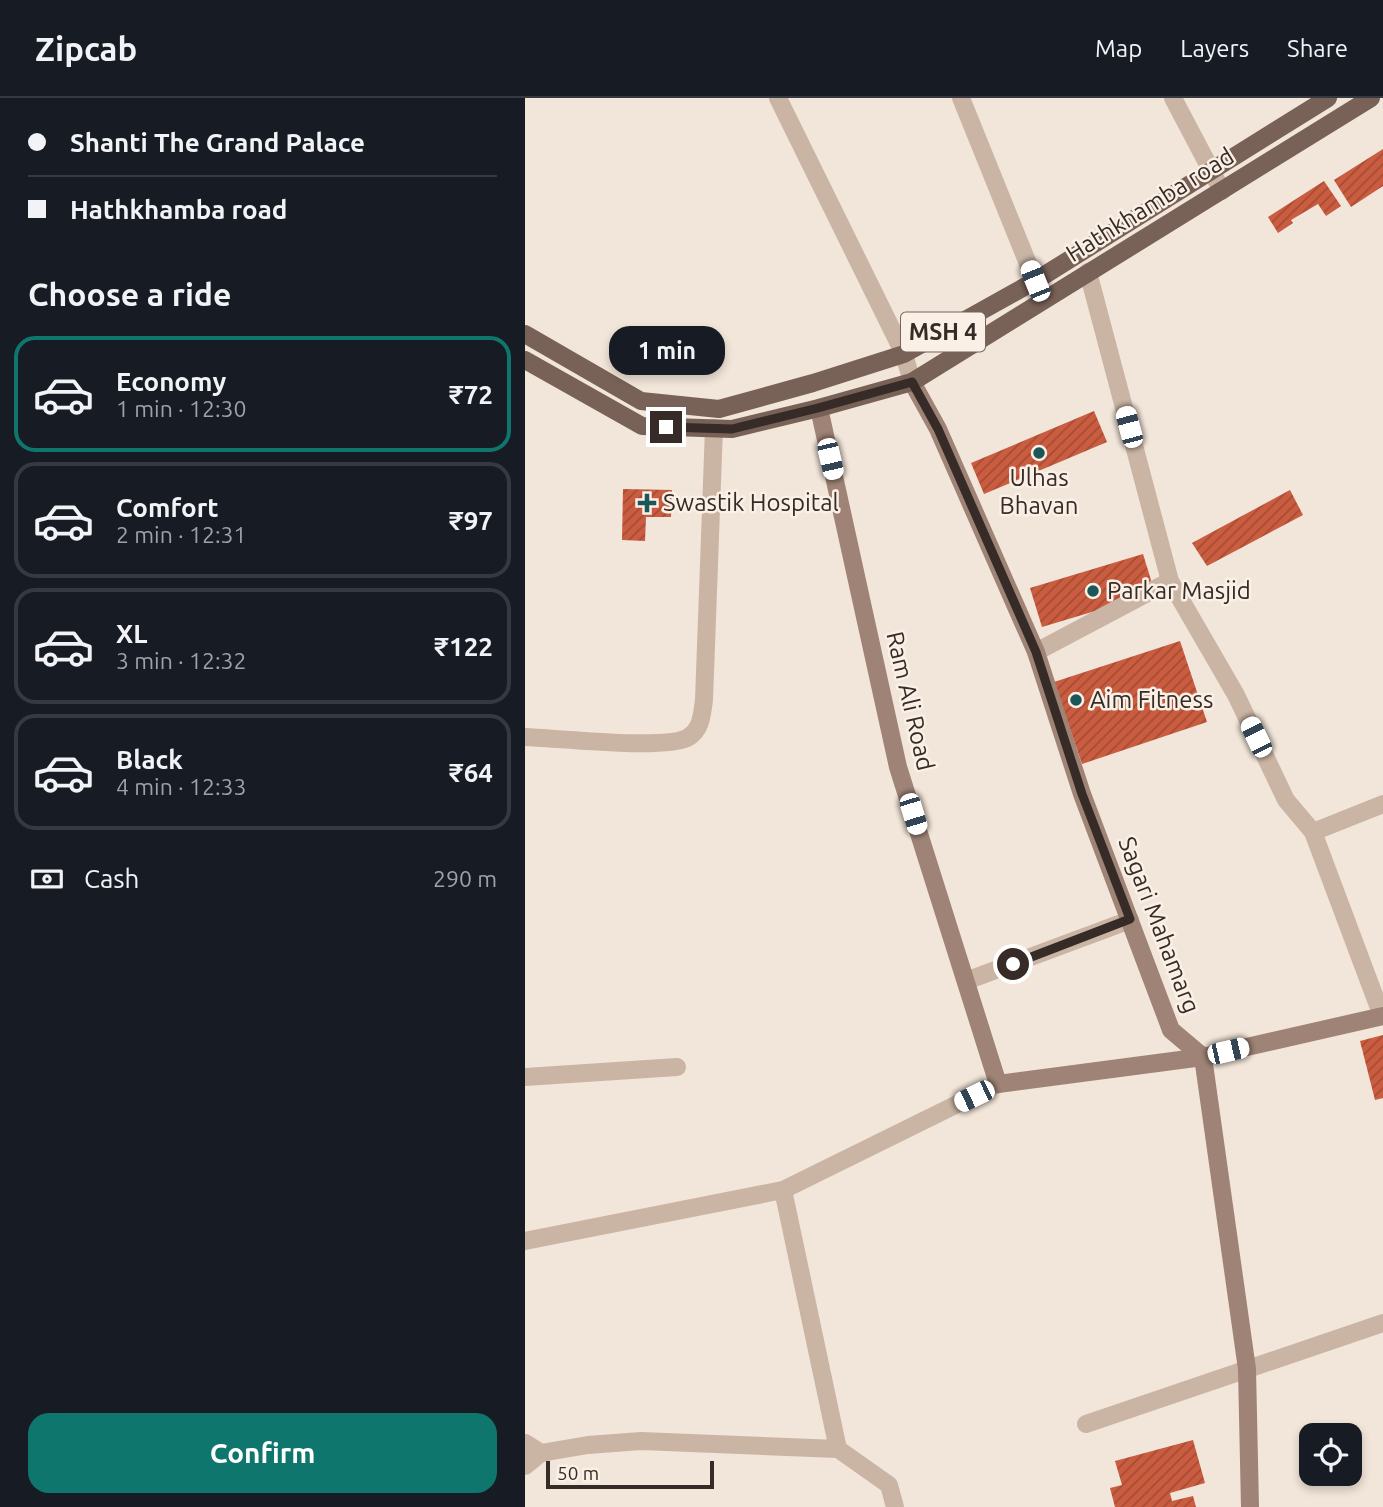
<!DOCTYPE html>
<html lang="en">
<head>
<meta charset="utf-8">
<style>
	:root { --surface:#171b24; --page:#20242c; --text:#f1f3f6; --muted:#9ea1a6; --line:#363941; --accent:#0f766e }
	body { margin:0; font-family:Ubuntu,sans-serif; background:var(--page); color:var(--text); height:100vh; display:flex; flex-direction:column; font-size:26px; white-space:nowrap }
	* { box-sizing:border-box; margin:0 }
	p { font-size:23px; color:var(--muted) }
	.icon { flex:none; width:38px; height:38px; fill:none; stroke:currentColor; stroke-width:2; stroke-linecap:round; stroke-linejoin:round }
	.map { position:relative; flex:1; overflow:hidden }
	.side { display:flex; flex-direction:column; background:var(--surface); width:525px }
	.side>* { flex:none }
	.banner { display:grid; align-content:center; height:154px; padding:0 28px; background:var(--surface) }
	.fabs { position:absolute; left:774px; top:1325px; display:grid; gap:14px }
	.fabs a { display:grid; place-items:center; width:63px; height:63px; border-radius:14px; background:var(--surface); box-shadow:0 4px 10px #0003; font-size:35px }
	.scale { position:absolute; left:21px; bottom:18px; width:168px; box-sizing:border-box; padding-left:7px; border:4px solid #362b26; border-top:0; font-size:19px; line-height:24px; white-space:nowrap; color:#362b26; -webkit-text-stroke:5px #faf0e6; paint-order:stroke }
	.end { position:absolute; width:32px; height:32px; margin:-16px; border:9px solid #362b26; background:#fff; box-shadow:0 0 0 4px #fff }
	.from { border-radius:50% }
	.bubble { position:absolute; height:49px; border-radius:21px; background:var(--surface); box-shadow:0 4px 10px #0003; font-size:23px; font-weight:700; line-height:49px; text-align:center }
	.car { position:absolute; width:21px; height:42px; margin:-21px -10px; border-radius:9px; box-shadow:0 0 5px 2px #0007; background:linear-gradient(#fff 24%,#345 0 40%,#fff 0 76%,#345 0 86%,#fff 0) }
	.banner b { display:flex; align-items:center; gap:24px; height:66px; font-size:26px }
	.banner b+b { border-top:2px solid var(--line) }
	.banner i { width:18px; height:18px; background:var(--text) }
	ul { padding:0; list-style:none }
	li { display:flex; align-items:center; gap:21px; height:116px; margin:0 14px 10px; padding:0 14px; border:4px solid var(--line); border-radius:21px }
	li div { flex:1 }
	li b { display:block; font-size:26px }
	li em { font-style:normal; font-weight:700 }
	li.on { border-color:var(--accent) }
	li>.icon { width:63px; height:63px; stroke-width:1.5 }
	h2 { padding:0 28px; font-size:32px; line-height:84px }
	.pay { display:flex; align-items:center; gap:18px; height:77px; padding:0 28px; font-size:26px }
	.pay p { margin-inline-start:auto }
	.action { display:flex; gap:14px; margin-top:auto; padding:14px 28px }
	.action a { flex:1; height:80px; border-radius:21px; background:var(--accent); color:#fff; font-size:28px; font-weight:700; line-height:80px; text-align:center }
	header { display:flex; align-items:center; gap:42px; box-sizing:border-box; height:98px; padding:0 35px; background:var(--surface); border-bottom:2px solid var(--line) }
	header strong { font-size:33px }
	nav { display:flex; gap:38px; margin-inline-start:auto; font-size:24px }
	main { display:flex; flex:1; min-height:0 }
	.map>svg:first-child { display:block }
</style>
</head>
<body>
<header>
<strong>Zipcab</strong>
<nav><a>Map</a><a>Layers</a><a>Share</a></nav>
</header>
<main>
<section class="side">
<div class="banner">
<b><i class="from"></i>Shanti The Grand Palace</b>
<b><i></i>Hathkhamba road</b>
</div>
<h2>Choose a ride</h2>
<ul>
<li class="on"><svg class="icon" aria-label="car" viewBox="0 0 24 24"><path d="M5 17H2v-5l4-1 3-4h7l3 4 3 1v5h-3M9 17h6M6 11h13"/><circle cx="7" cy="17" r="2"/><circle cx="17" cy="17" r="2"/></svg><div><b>Economy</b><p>1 min · 12:30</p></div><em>₹72</em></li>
<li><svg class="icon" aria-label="car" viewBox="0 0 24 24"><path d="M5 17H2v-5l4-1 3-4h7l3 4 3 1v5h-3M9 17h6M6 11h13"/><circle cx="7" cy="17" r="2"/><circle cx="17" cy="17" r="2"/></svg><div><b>Comfort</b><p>2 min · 12:31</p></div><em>₹97</em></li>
<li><svg class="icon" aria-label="car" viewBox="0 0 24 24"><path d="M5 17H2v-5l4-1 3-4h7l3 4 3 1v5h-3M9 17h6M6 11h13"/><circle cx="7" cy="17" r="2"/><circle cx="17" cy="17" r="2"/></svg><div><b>XL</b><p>3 min · 12:32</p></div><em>₹122</em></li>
<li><svg class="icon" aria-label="car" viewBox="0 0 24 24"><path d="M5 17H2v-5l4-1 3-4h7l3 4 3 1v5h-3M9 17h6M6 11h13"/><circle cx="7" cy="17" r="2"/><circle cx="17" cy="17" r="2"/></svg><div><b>Black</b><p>4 min · 12:33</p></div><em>₹64</em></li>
</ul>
<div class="pay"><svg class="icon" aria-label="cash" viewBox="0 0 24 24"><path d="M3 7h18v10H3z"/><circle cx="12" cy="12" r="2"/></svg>Cash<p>290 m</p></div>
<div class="action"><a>Confirm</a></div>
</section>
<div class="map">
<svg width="858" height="1409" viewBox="0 0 858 1409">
	<defs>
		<pattern id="building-hatch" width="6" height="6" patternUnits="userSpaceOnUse" patternTransform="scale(1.75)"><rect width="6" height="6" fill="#ca5c40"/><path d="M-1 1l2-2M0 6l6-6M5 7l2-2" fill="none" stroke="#a54c35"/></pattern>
	</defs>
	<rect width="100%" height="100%" fill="#f2e5d9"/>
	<!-- building -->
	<g fill="url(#building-hatch)">
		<path d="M858,51V88L826,109L809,82Z"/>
		<path d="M799,83L816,108L801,118L793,106L766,122L768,125L753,135L743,119Z"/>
		<path d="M569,313L582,344L459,396L446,365Z"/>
		<path d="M98,391L147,392L146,419H121L120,443L97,442Z"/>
		<path d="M765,392L778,417L682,468L667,445Z"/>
		<path d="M618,456L630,495L517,529L505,490Z"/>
		<path d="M655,543L682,624L557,666L529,584Z"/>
		<path d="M858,937V1000L850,1002L835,943Z"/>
		<path d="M668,1342L680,1385L645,1395L647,1403L668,1398L671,1409H590L585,1390L597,1387L590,1363Z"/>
	</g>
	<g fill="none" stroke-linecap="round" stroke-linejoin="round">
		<!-- street -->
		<g stroke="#cab5a5" stroke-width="18">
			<path d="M253,0L379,256L387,284"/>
			<path d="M436,0L510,183"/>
			<path d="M648,0L697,93"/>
			<path d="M563,174L645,483L711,597L761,702L788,734L858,706"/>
			<path d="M511,554L645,483"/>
			<path d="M0,639C32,640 138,652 162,640C177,632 177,615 179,602L189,330"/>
			<path d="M788,734L857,918"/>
			<path d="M441,883L605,822"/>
			<path d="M0,979L152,969"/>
			<path d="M258,1092L313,1351"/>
			<path d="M0,1143L258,1092L473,986"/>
			<path d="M561,1326L858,1225"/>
			<path d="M0,1345L16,1355L63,1347L116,1343L313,1351L364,1387L370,1409"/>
			<path d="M0,1368L16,1355"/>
		</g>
		<!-- secondary -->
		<g stroke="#9e8376" stroke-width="18">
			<path d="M387,284L413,331L511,554L557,696L646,932L678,959L722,1271L725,1409"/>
			<path d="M294,310L373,669L473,986L678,959L858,918"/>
		</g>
		<!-- primary -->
		<g stroke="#786157" stroke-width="18">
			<path d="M0,236L116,303L194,311L288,285L379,256L510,183L803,0"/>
			<path d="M0,262L117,328L207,331L294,310L387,284L846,0"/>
		</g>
	</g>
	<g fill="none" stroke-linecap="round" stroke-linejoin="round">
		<!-- route -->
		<path stroke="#362b26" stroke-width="9" d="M141,329L207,331L293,310L387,284L413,331L511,554L557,696L605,821L488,866"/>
	</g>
	<!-- markers -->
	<g fill="#1b5758" stroke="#faf0e6" stroke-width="2.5">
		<circle cx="514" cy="355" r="7"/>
		<path d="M118.5 394.5h7v7h7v7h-7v7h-7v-7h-7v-7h7z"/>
		<circle cx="568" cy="493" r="7"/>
		<circle cx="551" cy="602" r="7"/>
	</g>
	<g text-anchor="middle" stroke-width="5" stroke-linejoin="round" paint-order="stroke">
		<!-- shield labels -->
		<rect fill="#faf0e6" stroke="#716660" stroke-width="2" x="376" y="214.5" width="84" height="39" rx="5"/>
		<g font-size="23" font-weight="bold" fill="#362b26">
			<text x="418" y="242">MSH 4</text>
		</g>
		<!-- street labels -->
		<g font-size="24" fill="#362b26" stroke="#faf0e6">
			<text transform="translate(625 107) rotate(-32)" y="8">Hathkhamba road</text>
			<text transform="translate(385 603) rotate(77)" y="8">Ram Ali Road</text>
			<text transform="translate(634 827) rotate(69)" y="8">Sagari Mahamarg</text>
		</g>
		<!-- poi labels -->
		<g font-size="24" fill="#362b26" stroke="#faf0e6" text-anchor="start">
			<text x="514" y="388" text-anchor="middle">Ulhas<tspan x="514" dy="28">Bhavan</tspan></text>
			<text x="138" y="413">Swastik Hospital</text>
			<text x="582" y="501">Parkar Masjid</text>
			<text x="565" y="610">Aim Fitness</text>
		</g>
	</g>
</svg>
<div class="fabs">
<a><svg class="icon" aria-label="locate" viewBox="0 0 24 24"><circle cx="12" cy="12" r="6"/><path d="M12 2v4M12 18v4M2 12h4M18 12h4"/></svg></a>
</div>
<div class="scale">50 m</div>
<i class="end from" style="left:488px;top:866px"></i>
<i class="end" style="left:141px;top:329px"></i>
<div class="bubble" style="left:84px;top:228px;width:116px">1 min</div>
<i class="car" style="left:510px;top:183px;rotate:338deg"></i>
<i class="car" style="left:604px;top:329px;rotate:345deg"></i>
<i class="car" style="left:305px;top:361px;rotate:167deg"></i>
<i class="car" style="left:731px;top:639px;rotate:334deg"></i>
<i class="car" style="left:388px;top:716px;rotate:163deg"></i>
<i class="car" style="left:703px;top:953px;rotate:77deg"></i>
<i class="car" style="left:449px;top:998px;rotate:244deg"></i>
</div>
</main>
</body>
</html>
